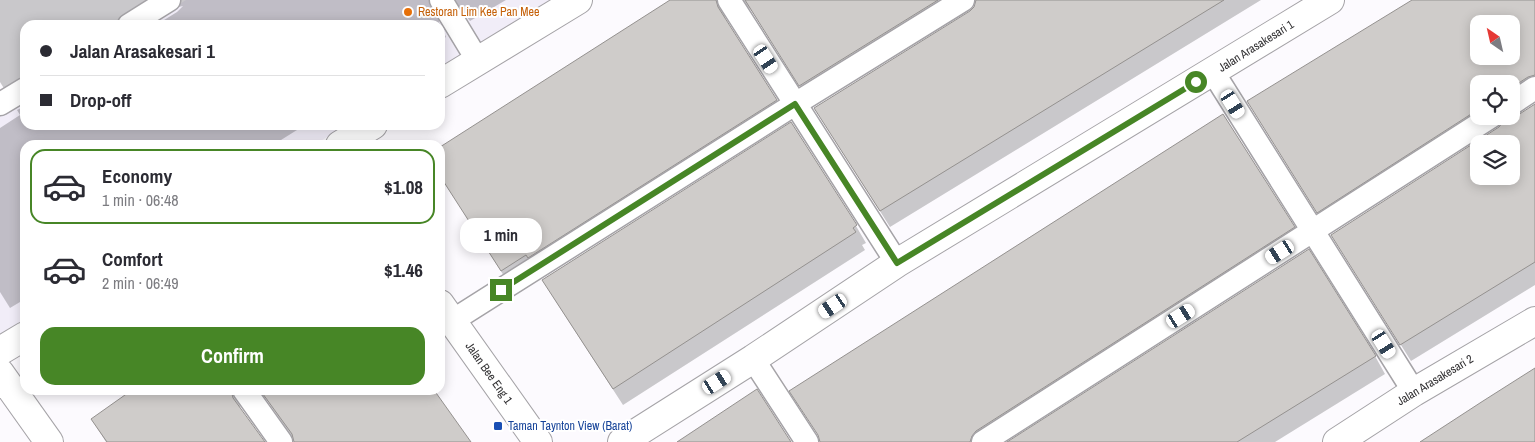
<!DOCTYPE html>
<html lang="en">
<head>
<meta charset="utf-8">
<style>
	:root { --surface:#fff; --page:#f2f2f3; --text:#2b2b33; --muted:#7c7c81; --line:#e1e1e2; --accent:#478626 }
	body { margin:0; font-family:"Archivo Narrow",sans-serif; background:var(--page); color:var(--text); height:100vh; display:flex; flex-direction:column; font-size:19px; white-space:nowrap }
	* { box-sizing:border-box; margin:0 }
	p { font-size:16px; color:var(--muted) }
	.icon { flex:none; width:28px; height:28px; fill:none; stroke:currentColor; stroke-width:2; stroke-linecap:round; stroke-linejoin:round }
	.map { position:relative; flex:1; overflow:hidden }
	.drawer { position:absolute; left:20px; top:140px; width:425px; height:255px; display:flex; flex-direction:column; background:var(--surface); border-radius:15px; box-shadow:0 2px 12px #0003 }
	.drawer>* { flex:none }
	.banner { position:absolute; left:20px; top:20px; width:425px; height:110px; border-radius:15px; box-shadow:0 2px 12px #0003; display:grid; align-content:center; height:110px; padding:0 20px; background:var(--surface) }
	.needle { width:32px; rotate:326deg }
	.controls { position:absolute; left:1470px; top:15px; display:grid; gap:10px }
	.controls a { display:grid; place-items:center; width:50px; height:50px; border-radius:10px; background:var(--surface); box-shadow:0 2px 12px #0003; font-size:25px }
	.end { position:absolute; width:22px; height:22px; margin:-11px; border:6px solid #478626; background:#fff; box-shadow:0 0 0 2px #fff }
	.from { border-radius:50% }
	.bubble { position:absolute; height:35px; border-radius:15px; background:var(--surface); box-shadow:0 2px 12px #0003; font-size:16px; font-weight:800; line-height:35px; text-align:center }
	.car { position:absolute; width:15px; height:30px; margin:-15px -8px; border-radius:6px; box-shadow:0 0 4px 1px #0007; background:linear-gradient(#fff 24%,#345 0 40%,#fff 0 76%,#345 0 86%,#fff 0) }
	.banner b { display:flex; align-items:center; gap:18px; height:48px; font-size:19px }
	.banner b+b { border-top:1px solid var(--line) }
	.banner i { width:12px; height:12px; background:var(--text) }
	ul { padding:9px 0 0; list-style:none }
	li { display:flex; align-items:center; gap:15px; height:75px; margin:0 10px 8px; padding:0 10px; border:2px solid transparent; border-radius:15px }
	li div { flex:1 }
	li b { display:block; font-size:19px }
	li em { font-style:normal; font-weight:800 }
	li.on { border-color:var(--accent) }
	li>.icon { width:45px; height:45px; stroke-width:1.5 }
	.button { display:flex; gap:10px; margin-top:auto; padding:10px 20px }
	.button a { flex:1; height:58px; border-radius:15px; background:var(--accent); color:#fff; font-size:20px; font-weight:800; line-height:58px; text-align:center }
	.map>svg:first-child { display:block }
</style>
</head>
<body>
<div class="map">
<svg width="1535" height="442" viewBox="0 0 1535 442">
	<rect width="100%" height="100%" fill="#fcfafe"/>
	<!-- built -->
	<g fill="#f1edf8">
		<path d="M186,0H552L440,69V25H146Z"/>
		<path d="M25,100V125H347L314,145H25V319L0,334V116Z"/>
	</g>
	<!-- shadow -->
	<g fill="#0003" fill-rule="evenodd">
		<path d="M0,0H506L470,21L460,8L453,6L440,14L439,22L446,37L440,41V25H156L177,12L183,6L174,8L147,25H25V100L15,106L0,82Z"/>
		<path d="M672,0H1261L890,227L815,108L971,12L976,4L973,3L810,102L751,10L745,5L726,12L725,19L786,117L511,287L440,175V149Z"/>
		<path d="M1414,0H1535V95L1511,112V84H1479V116H1518L1535,105V285L1411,361L1332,235L1500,128L1505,120L1502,119L1327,229L1258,118ZM1479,24H1511V56H1479ZM1479,144H1511V176H1479Z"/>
		<path d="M25,106V125H305L273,145H25V299L10,308L0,292V128L20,115L17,110Z"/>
		<path d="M791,124L856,226L866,243L862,245L865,250L623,405L553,297Z"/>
		<path d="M1294,227L1304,245L995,442H821Z"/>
		<path d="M1375,356L1385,374L1275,442H1010Z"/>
		<path d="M134,390H432L470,442H295L266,399L261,395L241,401L240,409L263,442H106L92,420Z"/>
	</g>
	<!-- building -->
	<g fill="#cfccca" stroke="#94918f" fill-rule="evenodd">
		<path d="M670,0H716L718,7L777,100L528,258L526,255L501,271L440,176V147Z"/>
		<path d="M745,0H938L799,86Z"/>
		<path d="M976,0H1224L880,211L814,108L970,11L974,7Z"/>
		<path d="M1412,0H1535V75L1528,77L1511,88V84H1479V109L1317,213L1247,101ZM1479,24H1511V56H1479Z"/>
		<path d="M1535,104V262L1400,345L1331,235L1499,127L1503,122L1505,116L1512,117L1518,115ZM1479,144H1511V176H1479Z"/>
		<path d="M1223,114L1295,227L976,431L972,436L970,442H820L818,435L789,391Z"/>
		<path d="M791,122L857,225L853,228L856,232L613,389L542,280Z"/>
		<path d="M1309,249L1376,356L1237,442H1007Z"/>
		<path d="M1535,368V442H1420L1483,401Z"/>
		<path d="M757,389L791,442H677Z"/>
		<path d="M132,390H231L233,398L265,442H107L91,419Z"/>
		<path d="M260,390H434L471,442H294L292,434Z"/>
	</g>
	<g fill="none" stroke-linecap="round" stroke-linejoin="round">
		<defs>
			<g id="lane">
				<path d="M441,0L478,61"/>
				<path d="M729,0L897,263"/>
				<path d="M129,25L169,0"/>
				<path d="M1213,72L1414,392"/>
				<path d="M0,104L25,89"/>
				<path d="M1511,104L1535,88"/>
				<path d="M452,321L795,104L963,0"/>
				<path d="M753,359L807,442"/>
				<path d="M244,390L281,442"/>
				<path d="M983,442L1492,116"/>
			</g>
			<g id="street">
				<path d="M440,84L578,0"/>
				<path d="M340,145L373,125"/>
				<path d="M440,304L538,442"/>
				<path d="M0,351L25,336"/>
				<path d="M0,373L49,442"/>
				<path d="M622,442L753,359L897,263L1330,0"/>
				<path d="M1337,442L1414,392L1535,321"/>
			</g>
		</defs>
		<!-- lane casing -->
		<use href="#lane" stroke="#a5a3a7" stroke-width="25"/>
		<!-- street casing -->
		<use href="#street" stroke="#a5a3a7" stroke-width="30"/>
		<!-- lane -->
		<use href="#lane" stroke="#fff" stroke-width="22"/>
		<!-- street -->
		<use href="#street" stroke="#fff" stroke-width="28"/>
	</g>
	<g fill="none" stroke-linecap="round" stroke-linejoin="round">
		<!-- route -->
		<path stroke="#478626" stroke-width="6" d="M501,290L795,104L897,263L1196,82"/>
	</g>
	<!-- markers -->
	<circle fill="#e8710a" stroke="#fff" stroke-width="2" cx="408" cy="12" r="5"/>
	<rect fill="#1a4fb4" stroke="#fff" stroke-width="2" x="493" y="421" width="10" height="10" rx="2.5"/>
	<g text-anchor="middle" stroke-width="4" stroke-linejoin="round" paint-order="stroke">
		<!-- food labels -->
		<g font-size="12" fill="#c56008" stroke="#fff" text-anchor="start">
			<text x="418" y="16">Restoran Lim Kee Pan Mee</text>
		</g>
		<!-- street labels -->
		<g font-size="12" fill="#333234" stroke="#fff">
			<text transform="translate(1256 46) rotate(-32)" y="4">Jalan Arasakesari 1</text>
			<text transform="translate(489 373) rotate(55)" y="4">Jalan Bee Eng 1</text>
			<text transform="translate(1435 380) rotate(-31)" y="4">Jalan Arasakesari 2</text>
		</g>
		<!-- transit labels -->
		<g font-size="12" fill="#164399" stroke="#fff" text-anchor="start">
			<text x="508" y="430">Taman Taynton View (Barat)</text>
		</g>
	</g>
</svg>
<div class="controls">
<a><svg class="needle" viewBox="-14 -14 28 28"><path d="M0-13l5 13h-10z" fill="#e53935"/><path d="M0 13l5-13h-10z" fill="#7c7c81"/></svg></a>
<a><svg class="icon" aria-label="locate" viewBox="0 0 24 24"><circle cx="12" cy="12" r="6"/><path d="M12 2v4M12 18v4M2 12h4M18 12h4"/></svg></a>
<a><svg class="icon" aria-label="layers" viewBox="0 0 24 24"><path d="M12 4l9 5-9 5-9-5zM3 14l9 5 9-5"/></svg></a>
</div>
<i class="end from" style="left:1196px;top:82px"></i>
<i class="end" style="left:501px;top:290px"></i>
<div class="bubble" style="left:460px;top:218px;width:82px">1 min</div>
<i class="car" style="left:766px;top:59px;rotate:147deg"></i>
<i class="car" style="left:1233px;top:104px;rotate:148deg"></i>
<i class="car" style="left:1280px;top:252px;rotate:238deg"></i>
<i class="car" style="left:833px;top:306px;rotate:236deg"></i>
<i class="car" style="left:1181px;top:316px;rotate:58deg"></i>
<i class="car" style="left:1384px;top:344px;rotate:148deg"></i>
<i class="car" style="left:717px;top:382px;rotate:58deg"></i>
<div class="banner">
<b><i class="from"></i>Jalan Arasakesari 1</b>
<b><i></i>Drop-off</b>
</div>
<section class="drawer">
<ul>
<li class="on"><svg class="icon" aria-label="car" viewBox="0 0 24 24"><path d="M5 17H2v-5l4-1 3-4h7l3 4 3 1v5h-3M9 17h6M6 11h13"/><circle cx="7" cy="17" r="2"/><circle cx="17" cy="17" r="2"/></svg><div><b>Economy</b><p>1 min · 06:48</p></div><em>$1.08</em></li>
<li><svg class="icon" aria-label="car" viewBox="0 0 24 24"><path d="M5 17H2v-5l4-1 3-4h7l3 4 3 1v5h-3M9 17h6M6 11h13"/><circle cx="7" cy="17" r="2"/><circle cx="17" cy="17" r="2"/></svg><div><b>Comfort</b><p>2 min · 06:49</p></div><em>$1.46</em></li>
</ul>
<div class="button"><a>Confirm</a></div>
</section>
</div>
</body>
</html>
